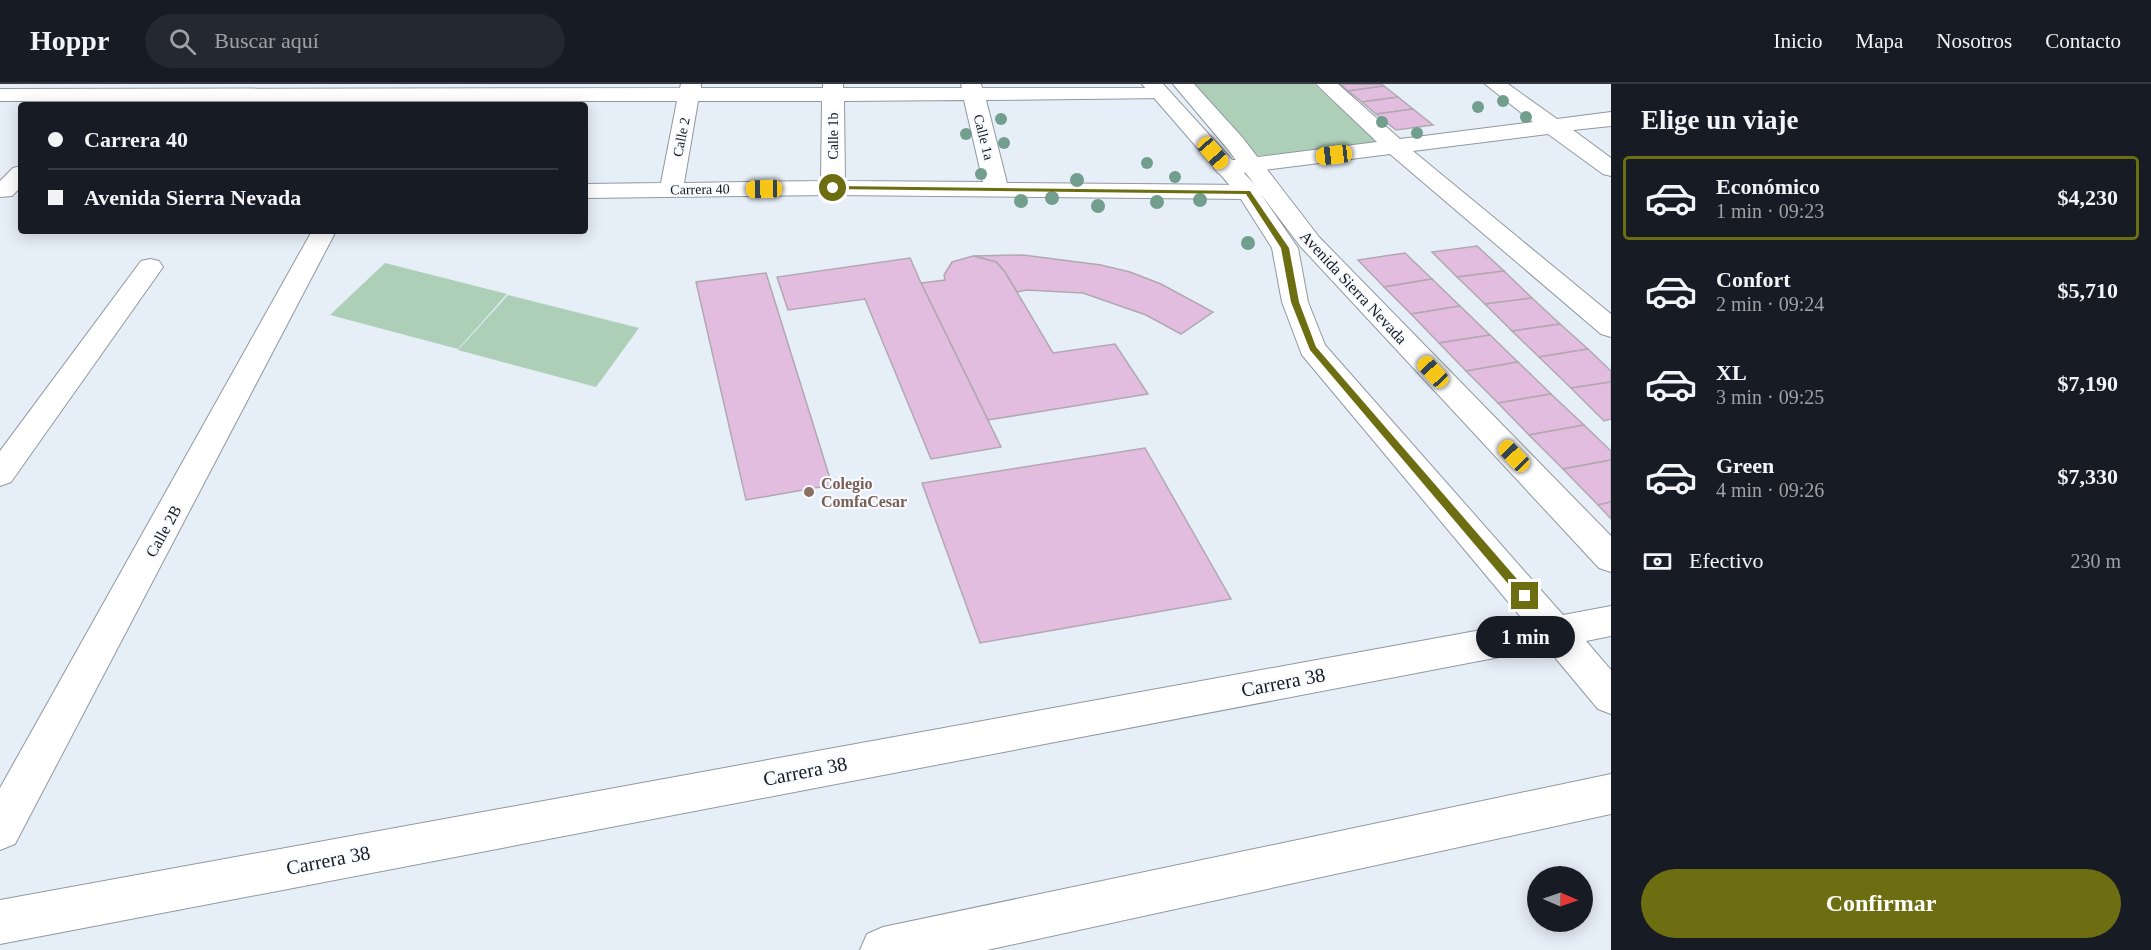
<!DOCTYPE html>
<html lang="es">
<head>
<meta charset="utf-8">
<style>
	:root { --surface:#171b24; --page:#242831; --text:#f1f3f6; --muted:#9ea1a6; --line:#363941; --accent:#6c6e11 }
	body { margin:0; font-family:"Times New Roman",serif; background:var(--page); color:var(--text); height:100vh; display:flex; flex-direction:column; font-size:22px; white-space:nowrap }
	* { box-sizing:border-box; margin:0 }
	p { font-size:20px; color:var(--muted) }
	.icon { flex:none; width:33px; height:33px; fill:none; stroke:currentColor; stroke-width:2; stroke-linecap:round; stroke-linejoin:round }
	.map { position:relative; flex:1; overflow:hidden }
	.details { display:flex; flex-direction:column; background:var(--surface); width:540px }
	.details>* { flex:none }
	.hud { position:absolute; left:18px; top:18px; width:570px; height:132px; border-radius:6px; box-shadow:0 3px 15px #0003; display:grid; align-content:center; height:132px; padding:0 30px; background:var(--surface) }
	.needle { width:39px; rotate:92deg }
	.tools { position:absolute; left:1527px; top:782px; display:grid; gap:12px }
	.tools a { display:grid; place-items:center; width:66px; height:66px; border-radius:50%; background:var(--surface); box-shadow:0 3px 15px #0003; font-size:30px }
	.end { position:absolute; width:27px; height:27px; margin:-14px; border:8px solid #6c6e11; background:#fff; box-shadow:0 0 0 3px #fff }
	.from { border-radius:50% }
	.bubble { position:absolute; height:42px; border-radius:21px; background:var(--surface); box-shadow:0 3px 15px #0003; font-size:20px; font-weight:600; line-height:42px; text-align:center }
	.car { position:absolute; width:18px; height:36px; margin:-18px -9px; border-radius:8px; box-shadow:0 0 4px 2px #0007; background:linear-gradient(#f5c518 24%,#345 0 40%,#f5c518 0 76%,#345 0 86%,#f5c518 0) }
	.hud b { display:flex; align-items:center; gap:21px; height:57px; font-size:22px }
	.hud b+b { border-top:2px solid var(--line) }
	.hud i { width:15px; height:15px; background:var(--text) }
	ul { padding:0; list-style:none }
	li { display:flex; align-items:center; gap:18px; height:84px; margin:0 12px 9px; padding:0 18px; border:3px solid transparent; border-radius:6px }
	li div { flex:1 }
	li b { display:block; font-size:22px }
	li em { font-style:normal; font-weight:600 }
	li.active { border-color:var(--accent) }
	li>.icon { width:54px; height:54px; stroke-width:1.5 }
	h2 { padding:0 30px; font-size:27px; line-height:72px }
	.pay { display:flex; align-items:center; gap:15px; height:66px; padding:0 30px; font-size:22px }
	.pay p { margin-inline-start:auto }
	.action { display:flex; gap:12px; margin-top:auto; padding:12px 30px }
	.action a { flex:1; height:69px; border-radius:36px; background:var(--accent); color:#fff; font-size:24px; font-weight:600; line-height:69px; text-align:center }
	header { display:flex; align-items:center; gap:36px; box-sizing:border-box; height:84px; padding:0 30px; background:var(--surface); border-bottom:2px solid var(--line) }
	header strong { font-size:28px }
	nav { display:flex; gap:33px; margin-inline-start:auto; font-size:21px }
	.search { width:420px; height:54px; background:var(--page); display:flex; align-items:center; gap:15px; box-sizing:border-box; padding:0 21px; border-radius:33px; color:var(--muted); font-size:22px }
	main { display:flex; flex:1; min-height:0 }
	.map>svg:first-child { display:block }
</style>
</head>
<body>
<header>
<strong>Hoppr</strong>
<div class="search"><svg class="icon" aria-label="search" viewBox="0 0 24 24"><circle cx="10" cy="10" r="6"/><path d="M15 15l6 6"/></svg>Buscar aquí</div>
<nav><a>Inicio</a><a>Mapa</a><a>Nosotros</a><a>Contacto</a></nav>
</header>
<main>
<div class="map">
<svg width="1611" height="866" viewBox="0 0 1611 866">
	<rect width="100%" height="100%" fill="#e6eef7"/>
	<!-- green -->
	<g fill="#adcfb8">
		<path d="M1193,0H1314L1379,60L1256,72Z"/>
		<path d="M385,179L507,210L458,265L330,231Z"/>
		<path d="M508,211L639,244L596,303L458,266Z"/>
	</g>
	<!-- building -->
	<g fill="#e3bde0" stroke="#b1a8b0" stroke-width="1.5">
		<path d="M1340,0H1381L1384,2L1348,7Z"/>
		<path d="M1384,2L1398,13L1362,18L1348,7Z"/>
		<path d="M1398,13L1413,25L1376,30L1362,18Z"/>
		<path d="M1413,25L1433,41L1396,46L1376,30Z"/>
		<path d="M1477,162L1504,187L1457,193L1432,168Z"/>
		<path d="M1405,169L1432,195L1384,203L1358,176Z"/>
		<path d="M1023,171L1101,181L1130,188L1161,200L1213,228L1181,250L1146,231L1083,209L1027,206L1017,208L1005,188L996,178L973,172Z"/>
		<path d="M973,172L996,178L1005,188L1053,269L1115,260L1148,310L988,336L921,199L945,196L944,191L952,178Z"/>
		<path d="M910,174L921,199L1001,363L931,375L865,215L788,226L777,193Z"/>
		<path d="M1504,187L1532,214L1485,220L1457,193Z"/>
		<path d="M766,189L832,401L746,416L696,198Z"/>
		<path d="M1432,195L1460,222L1411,230L1384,203Z"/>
		<path d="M1532,214L1560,240L1512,247L1485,220Z"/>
		<path d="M1460,222L1490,251L1439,259L1411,230Z"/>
		<path d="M1560,240L1588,265L1539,273L1512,247Z"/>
		<path d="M1490,251L1518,278L1466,287L1439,259Z"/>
		<path d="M1588,265L1611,287V298L1571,304L1539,273Z"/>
		<path d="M1518,278L1551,310L1498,319L1466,287Z"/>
		<path d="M1611,298V335L1604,337L1571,304Z"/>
		<path d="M1551,310L1584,341L1529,351L1498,319Z"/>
		<path d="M1584,341L1611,367V376L1563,385L1529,351Z"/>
		<path d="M1145,364L1231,515L980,559L922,399Z"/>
		<path d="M1611,376V418L1598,421L1563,385Z"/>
		<path d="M1611,418V435L1598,421Z"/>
	</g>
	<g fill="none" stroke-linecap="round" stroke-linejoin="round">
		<defs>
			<g id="street">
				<path d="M681,0H701V4H823V0H843V4H962L961,0H981L982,4H1161L1168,6L1171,10L1168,14L986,16L1007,99L1248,101L1256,103L1260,108L1256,113L1248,115L833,111L585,114V100L661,99L677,17H0V5L680,4ZM964,16L983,98L845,97L844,17ZM698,17H822L821,97L684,99Z"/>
				<path d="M1316,0H1338L1400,55L1533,38L1485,0H1508L1557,35L1611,28V42L1573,46L1611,74V92L1603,90L1548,50L1413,67L1611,230V253L1601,250L1390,70L1226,91L1218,89L1214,84L1218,79L1226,77L1377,58Z"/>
				<path d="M21,82V103L12,112L0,113V97L13,84Z"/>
				<path d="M312,147H336L15,760L0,766V704Z"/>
				<path d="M150,175L159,177L163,183L11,398L0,402V367L141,177Z"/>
			</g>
			<g id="secondary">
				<path d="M1142,0H1163L1255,101L1226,63L1173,0H1194L1242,53L1319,153L1611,452V488L1599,484L1301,163L1260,109L1298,164L1308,218L1325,261L1563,531L1611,522V552L1586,557L1611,586V630L1598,625L1547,564L0,860V816L1525,538L1302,271L1282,218L1272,164L1239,112Z"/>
				<path d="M1611,690V730L987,866H860L867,850L883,843Z"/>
			</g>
		</defs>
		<!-- street casing -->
		<use href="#street" stroke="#9098a1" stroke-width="2"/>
		<!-- secondary casing -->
		<use href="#secondary" stroke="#9098a1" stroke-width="2"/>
		<!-- street -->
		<use href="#street" fill="#fff" fill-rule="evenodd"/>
		<!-- secondary -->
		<use href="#secondary" fill="#fff" fill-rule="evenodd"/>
	</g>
	<!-- trees -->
	<g fill="#729e8d">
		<circle cx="1503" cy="17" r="6"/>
		<circle cx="1478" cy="23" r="6"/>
		<circle cx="1526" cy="33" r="6"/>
		<circle cx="1001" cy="35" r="6"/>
		<circle cx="1382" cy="38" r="6"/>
		<circle cx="1417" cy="49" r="6"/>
		<circle cx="966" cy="50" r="6"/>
		<circle cx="1004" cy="59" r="6"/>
		<circle cx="1147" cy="79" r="6"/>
		<circle cx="981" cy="90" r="6"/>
		<circle cx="1175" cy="93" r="6"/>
		<circle cx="1077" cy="96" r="7"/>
		<circle cx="1052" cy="114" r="7"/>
		<circle cx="1200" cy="116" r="7"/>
		<circle cx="1021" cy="117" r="7"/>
		<circle cx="1157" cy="118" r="7"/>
		<circle cx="1098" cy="122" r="7"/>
		<circle cx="1248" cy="159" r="7"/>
	</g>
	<!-- route -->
	<path fill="#6c6e11" d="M833,102L1250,107L1289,164L1299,218L1316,263L1529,509V515H1521L1310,266L1291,218L1281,164L1246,110L831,105Z"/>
	<!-- markers -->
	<circle fill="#8d6e63" stroke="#f7fafe" stroke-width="2" cx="809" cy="408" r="6"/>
	<g text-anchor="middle" stroke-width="4.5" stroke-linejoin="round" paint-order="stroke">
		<!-- far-street labels -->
		<g font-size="14" fill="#171a1d" stroke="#f7fafe">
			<text transform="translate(833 52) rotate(-90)" y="5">Calle 1b</text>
			<text transform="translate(681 53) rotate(-79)" y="5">Calle 2</text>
			<text transform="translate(984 53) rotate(76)" y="5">Calle 1a</text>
			<text transform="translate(700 105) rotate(-1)" y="5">Carrera 40</text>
		</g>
		<!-- street labels -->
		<g font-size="16" fill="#171a1d" stroke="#f7fafe">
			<text transform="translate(1354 203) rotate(47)" y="6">Avenida Sierra Nevada</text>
			<text transform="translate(163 447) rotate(-61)" y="6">Calle 2B</text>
		</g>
		<!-- education labels -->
		<g font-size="16" font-weight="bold" fill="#785e54" stroke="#f7fafe" text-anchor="start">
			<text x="821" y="405">Colegio<tspan x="821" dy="18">ComfaCesar</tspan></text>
		</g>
		<!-- near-street labels -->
		<g font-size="20" fill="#171a1d" stroke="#f7fafe">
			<text transform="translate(1283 598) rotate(-11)" y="7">Carrera 38</text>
			<text transform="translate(805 687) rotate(-11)" y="7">Carrera 38</text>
			<text transform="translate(328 776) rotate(-11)" y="7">Carrera 38</text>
		</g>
	</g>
</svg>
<div class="tools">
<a><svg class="needle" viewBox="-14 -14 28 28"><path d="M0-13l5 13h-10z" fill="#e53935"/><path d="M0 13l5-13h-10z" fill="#9ea1a6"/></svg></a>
</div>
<i class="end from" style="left:833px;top:104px"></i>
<i class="end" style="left:1525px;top:512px"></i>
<div class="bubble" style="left:1476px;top:532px;width:99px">1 min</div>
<i class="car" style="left:1213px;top:69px;rotate:139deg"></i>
<i class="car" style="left:1334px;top:71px;rotate:263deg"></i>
<i class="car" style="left:764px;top:105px;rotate:269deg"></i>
<i class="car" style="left:1433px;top:288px;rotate:317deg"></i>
<i class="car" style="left:1514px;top:372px;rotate:316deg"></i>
<div class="hud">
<b><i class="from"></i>Carrera 40</b>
<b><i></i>Avenida Sierra Nevada</b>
</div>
</div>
<section class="details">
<h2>Elige un viaje</h2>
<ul>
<li class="active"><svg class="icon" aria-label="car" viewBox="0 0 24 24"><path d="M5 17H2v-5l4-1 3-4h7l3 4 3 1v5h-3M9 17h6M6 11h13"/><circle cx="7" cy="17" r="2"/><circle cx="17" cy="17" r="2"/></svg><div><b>Económico</b><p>1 min · 09:23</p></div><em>$4,230</em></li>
<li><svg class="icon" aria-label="car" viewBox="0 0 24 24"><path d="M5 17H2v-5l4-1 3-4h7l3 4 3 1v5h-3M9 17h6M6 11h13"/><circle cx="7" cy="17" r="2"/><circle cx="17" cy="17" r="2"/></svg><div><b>Confort</b><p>2 min · 09:24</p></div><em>$5,710</em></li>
<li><svg class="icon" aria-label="car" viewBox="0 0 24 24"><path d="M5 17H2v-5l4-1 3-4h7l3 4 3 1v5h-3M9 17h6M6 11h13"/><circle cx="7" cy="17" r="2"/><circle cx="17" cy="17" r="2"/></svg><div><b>XL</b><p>3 min · 09:25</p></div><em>$7,190</em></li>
<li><svg class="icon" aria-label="car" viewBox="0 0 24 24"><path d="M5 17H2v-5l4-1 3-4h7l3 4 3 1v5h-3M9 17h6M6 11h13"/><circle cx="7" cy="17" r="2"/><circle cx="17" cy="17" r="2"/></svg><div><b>Green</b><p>4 min · 09:26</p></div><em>$7,330</em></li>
</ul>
<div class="pay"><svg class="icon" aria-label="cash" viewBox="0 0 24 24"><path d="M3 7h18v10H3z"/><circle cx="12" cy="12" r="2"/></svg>Efectivo<p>230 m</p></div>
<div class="action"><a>Confirmar</a></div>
</section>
</main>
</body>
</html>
